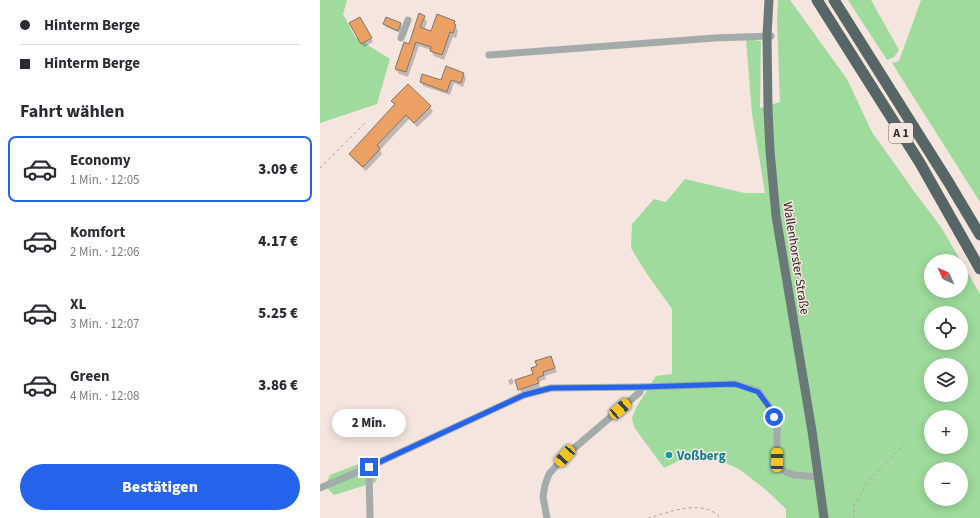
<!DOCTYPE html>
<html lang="de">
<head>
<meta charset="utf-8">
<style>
	:root { --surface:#fff; --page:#f2f2f3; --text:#2b2b33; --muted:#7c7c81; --line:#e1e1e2; --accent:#2563eb }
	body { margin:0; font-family:"Source Sans 3",sans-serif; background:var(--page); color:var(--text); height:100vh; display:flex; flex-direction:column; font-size:15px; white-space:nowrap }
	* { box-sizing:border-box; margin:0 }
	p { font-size:13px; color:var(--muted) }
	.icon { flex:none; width:22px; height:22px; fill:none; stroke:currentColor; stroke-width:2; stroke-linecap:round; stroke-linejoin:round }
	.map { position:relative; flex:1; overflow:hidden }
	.panel { display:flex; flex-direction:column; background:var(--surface); width:320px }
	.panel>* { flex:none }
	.banner { display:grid; align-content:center; height:88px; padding:0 20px; background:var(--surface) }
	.needle { width:26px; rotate:315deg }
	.tools { position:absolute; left:604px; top:254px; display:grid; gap:8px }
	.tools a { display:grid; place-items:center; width:44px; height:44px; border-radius:50%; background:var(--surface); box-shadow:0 2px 10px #0003; font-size:20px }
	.end { position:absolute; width:18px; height:18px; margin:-9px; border:5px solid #2563eb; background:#fff; box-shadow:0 0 0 2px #fff }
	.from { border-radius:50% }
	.bubble { position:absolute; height:28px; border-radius:14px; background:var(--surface); box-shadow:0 2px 10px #0003; font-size:13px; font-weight:800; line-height:28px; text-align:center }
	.car { position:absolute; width:12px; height:24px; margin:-12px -6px; border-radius:5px; box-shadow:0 0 3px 1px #0007; background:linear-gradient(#f5c518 24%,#345 0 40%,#f5c518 0 76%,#345 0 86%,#f5c518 0) }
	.banner b { display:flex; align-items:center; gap:14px; height:38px; font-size:15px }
	.banner b+b { border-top:1px solid var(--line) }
	.banner i { width:10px; height:10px; background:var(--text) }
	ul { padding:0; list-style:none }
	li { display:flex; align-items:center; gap:12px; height:66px; margin:0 8px 6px; padding:0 12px; border:2px solid transparent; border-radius:8px }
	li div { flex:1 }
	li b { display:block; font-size:15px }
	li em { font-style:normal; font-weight:800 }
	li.current { border-color:var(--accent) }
	li>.icon { width:36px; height:36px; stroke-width:1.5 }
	h2 { padding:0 20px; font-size:18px; line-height:48px }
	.primary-button { display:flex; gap:8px; margin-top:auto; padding:8px 20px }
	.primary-button a { flex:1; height:46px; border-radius:24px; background:var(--accent); color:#fff; font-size:16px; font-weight:800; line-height:46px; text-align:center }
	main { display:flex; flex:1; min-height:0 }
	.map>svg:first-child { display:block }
</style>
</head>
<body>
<main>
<section class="panel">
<div class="banner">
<b><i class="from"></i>Hinterm Berge</b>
<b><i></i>Hinterm Berge</b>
</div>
<h2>Fahrt wählen</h2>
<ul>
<li class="current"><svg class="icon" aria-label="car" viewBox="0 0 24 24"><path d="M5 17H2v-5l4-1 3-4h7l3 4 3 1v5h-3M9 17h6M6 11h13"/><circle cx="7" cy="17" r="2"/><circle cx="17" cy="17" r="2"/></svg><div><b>Economy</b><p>1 Min. · 12:05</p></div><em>3.09 €</em></li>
<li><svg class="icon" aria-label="car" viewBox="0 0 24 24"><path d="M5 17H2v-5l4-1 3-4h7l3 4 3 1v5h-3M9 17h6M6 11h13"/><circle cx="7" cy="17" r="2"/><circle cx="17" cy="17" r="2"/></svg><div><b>Komfort</b><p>2 Min. · 12:06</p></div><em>4.17 €</em></li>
<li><svg class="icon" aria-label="car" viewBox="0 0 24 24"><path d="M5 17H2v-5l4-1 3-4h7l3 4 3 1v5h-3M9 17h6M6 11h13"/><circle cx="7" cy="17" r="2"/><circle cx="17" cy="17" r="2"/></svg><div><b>XL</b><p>3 Min. · 12:07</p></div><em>5.25 €</em></li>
<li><svg class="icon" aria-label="car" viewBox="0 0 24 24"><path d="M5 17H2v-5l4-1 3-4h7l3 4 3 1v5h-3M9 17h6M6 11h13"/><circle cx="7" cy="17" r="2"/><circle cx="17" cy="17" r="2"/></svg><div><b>Green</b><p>4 Min. · 12:08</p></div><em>3.86 €</em></li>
</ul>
<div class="primary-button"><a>Bestätigen</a></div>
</section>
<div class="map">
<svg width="660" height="518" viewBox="0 0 660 518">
	<rect width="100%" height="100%" fill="#f4e5de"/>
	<!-- green -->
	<g fill="#9edb9c" fill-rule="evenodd">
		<path d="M0,0H27L23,14L35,37L70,59L57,104L0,123Z"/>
		<path d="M458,0H470L527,79L552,132L596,194L621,227L660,294V518H466V509L445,489L419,469L379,451L344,468L314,427L312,418L316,408L336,376L352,374V309L325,271L311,248L312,224L334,199L346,202L365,179L424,193H445L432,114L426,39L441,41L440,108L460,102L457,19ZM611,261H641V291H611ZM611,313H641V343H611ZM611,365H641V395H611ZM611,417H641V447H611ZM611,469H641V499H611Z"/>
		<path d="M528,0H551L579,50L574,57L567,60Z"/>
		<path d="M601,0H660V202L572,63L579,61Z"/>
		<path d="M46,461L59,463L56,482L14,495L5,486L10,475Z"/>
	</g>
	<!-- shadow -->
	<g fill="#0003">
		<path d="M104,16L107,22L104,30L111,32L134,22L138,31L136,38L133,37L124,60L114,56L111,50L99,46L88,77L79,74L76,69Z"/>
		<path d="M39,18L53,42L44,47L30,23Z"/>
		<path d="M67,19L81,24L82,27L80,33L66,27L64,24Z"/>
		<path d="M126,67L144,74L146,78L143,87L134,83L130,95L103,86L101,82H121Z"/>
		<path d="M73,101L110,107L113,112L97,127L89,119L60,150L62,154L46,171L33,159L31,154L75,106Z"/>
		<path d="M230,357L237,372L225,376L226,379L218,382L220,387L202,394L196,381L214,375L218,366Z"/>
		<path d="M192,378L194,383L190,385L188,380Z"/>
	</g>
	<!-- building -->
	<g fill="#eca164" stroke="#81756d">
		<path d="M99,13L105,16L100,27L111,31L117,14L135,21L134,24L136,25L133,33L130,32L122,55L110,51L111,47L96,42L86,72L75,69L84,42L89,44Z"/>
		<path d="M40,17L52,38L41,44L29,23Z"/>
		<path d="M66,17L81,23L78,31L63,24Z"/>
		<path d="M126,66L144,73L141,83L131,80L127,92L100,82L102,74L121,80Z"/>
		<path d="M88,84L111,106L94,123L86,115L57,145L60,149L43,167L29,154L75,104L71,101Z"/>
		<path d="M231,356L235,368L223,372L224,375L217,378L219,383L198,390L195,380L213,374L211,368L217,366L215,361Z"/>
	</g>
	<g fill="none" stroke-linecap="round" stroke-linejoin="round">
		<!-- path -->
		<g stroke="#afa49e" stroke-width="1" stroke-dasharray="3 3" stroke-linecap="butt">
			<path d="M0,168L46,122"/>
			<path d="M328,518C351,512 382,498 401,518"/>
			<path d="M534,518V505L549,480L586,442"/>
		</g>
		<!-- minor -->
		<g stroke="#a3abab" stroke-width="7">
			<path d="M81,38L88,20"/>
			<path d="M169,55L395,38L451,36"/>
			<path d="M49,467L50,518"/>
			<path d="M0,488L49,467L204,395L231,388L321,387L415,384L438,391L450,408L457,425V460L460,467L464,471L474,475L498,477"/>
			<path d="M227,518L223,497L225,485L229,474L245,456L320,392L321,387"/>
		</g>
		<!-- major -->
		<path stroke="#6a7877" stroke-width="9" d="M449,0L447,36L448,109L450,151L456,216L492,431L504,518"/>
		<!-- highway -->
		<g stroke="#566565" stroke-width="11">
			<path d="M497,0L600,163L660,269"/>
			<path d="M514,0L629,183L660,235"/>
		</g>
	</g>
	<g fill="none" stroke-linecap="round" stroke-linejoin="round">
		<!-- route -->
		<path stroke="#2563eb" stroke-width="5" d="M49,467L204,395L231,388L321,387L415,384L438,392L450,408L454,417"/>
	</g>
	<!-- markers -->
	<circle fill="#0f9aa8" stroke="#f4e5de" stroke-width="1.5" cx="349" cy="455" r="4"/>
	<g text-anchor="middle" stroke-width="3" stroke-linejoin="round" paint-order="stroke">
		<!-- shield labels -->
		<rect fill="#f4e5de" stroke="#6c6460" stroke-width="1" x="569" y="123" width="24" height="20" rx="3"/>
		<g font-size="12" font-weight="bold" fill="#322d2a">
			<text x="581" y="137">A 1</text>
		</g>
		<!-- street labels -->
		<g font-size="13" fill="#322d2a" stroke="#f4e5de">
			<text transform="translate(477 258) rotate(81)" y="5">Wallenhorster Straße</text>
		</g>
		<!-- culture labels -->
		<g font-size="13" font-weight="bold" fill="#0d838f" stroke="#f4e5de" text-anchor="start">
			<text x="357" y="460">Voßberg</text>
		</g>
	</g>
</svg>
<div class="tools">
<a><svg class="needle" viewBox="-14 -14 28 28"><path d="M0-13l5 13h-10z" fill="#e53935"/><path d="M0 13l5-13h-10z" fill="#7c7c81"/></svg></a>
<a><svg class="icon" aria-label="locate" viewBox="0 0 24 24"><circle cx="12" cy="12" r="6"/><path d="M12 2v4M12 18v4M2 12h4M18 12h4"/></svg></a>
<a><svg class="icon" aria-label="layers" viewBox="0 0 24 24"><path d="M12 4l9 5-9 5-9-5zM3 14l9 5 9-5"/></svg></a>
<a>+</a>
<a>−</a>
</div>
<i class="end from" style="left:454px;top:417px"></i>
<i class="end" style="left:49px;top:467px"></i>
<div class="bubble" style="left:12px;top:409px;width:74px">2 Min.</div>
<i class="car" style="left:300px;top:409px;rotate:49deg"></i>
<i class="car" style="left:245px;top:456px;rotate:222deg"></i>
<i class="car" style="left:457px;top:460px;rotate:0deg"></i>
</div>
</main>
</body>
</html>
